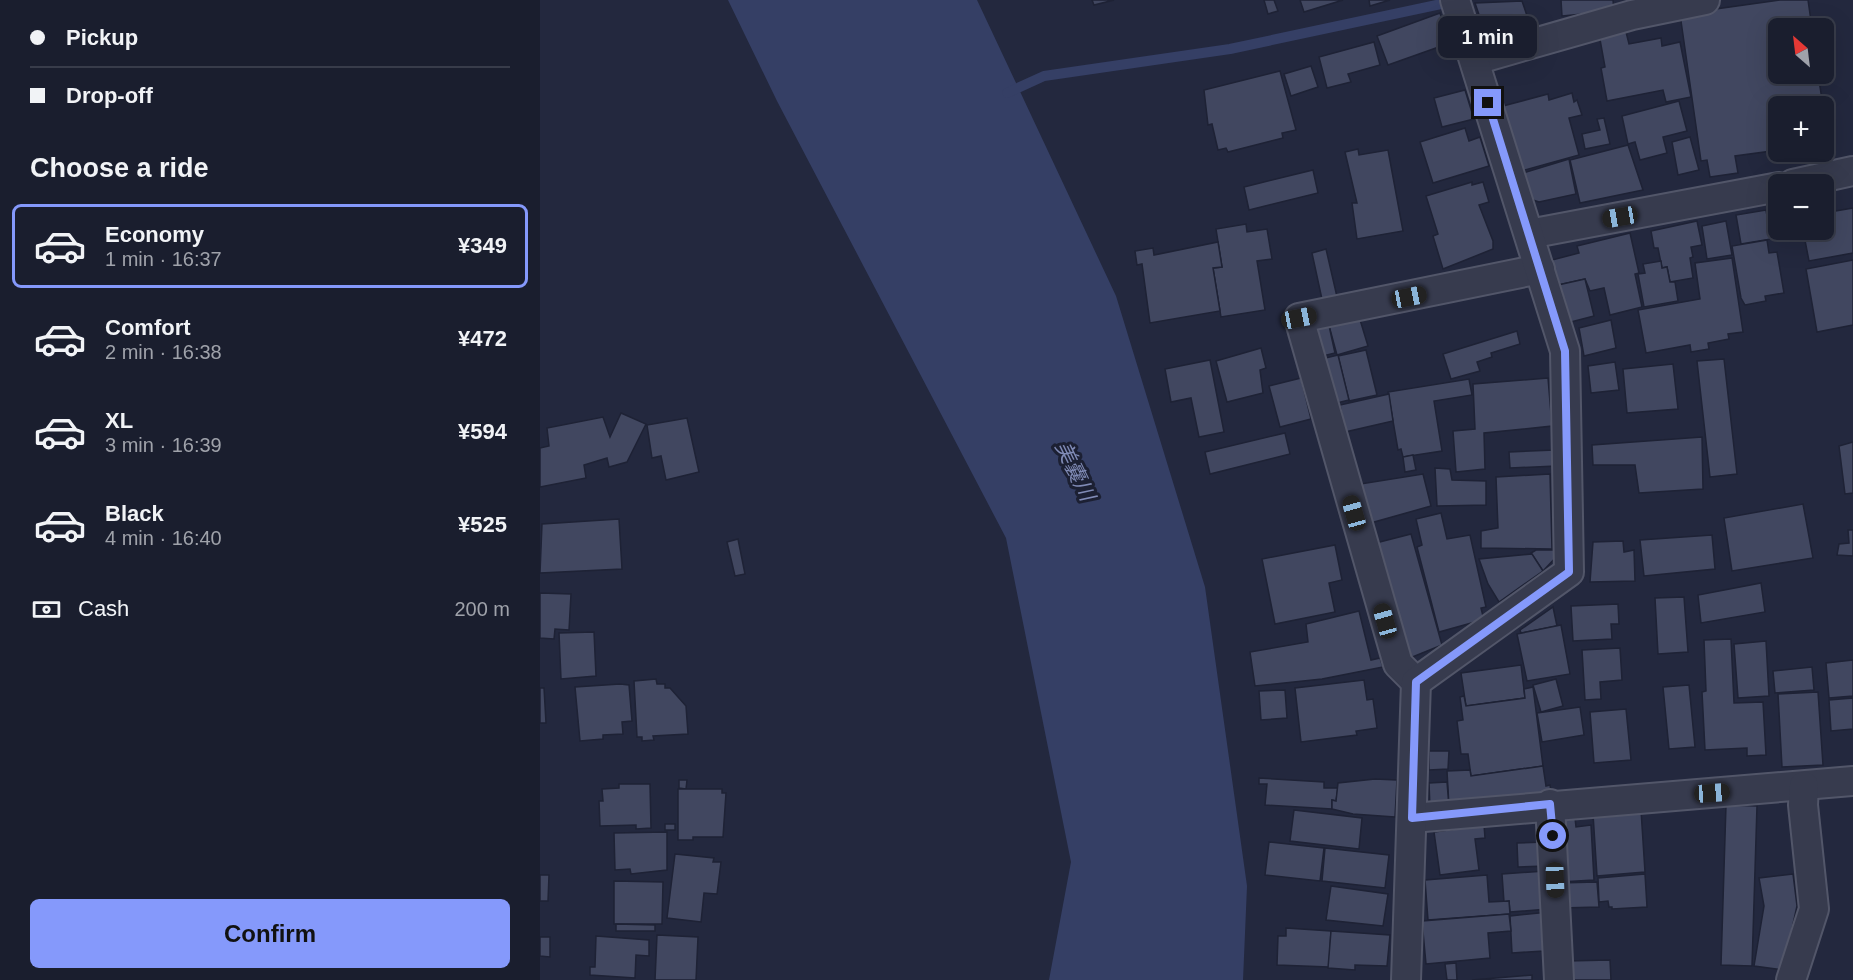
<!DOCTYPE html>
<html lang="en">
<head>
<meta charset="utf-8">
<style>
	:root { --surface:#1a1e2e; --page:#232736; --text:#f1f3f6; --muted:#9fa2aa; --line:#383c4a; --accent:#8599fb }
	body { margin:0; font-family:Arial,"Noto Sans JP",sans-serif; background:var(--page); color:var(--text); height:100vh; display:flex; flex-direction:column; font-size:22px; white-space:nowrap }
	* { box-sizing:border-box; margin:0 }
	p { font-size:20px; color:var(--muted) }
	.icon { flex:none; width:33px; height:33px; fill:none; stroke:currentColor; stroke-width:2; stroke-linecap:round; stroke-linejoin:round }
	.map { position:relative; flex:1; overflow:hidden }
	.details { display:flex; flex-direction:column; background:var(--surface); width:540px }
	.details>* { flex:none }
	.banner { display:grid; align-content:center; height:132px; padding:0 30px; background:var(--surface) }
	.needle { width:39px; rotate:332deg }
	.buttons { position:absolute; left:1228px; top:18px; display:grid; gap:12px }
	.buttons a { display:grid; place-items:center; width:66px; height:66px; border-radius:9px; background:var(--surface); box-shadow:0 6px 24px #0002,0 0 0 2px var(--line); font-size:30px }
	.end { position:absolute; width:27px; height:27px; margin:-14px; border:8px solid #8599fb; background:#111; box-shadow:0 0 0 3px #111 }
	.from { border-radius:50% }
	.bubble { position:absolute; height:42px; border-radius:9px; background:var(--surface); box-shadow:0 6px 24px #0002,0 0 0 2px var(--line); font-size:20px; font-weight:600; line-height:42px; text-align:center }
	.car { position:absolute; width:18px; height:36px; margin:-18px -9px; border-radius:8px; box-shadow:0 0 4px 2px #0007; background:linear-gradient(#222 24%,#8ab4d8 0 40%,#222 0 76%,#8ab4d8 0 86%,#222 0) }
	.banner b { display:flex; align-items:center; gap:21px; height:57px; font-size:22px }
	.banner b+b { border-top:2px solid var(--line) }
	.banner i { width:15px; height:15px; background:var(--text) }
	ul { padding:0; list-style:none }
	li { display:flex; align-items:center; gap:18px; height:84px; margin:0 12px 9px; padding:0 18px; border:3px solid transparent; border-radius:9px }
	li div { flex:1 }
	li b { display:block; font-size:22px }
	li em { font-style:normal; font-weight:600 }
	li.active { border-color:var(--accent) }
	li>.icon { width:54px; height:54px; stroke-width:1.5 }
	h2 { padding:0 30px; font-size:27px; line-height:72px }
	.pay { display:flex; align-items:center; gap:15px; height:66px; padding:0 30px; font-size:22px }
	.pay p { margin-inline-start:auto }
	.button { display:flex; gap:12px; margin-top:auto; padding:12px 30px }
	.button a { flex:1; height:69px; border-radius:9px; background:var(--accent); color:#111; font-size:24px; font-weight:600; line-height:69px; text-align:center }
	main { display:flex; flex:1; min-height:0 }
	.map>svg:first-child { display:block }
</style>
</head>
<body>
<main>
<section class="details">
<div class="banner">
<b><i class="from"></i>Pickup</b>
<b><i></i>Drop-off</b>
</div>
<h2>Choose a ride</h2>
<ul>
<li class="active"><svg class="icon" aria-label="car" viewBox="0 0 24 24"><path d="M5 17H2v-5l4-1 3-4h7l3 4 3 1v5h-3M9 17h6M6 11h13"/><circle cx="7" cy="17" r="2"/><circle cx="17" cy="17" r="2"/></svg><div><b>Economy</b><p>1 min · 16:37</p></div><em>¥349</em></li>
<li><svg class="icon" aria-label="car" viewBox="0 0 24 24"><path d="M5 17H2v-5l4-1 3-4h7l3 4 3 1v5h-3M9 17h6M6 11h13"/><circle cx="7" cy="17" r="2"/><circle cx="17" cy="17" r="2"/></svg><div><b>Comfort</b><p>2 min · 16:38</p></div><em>¥472</em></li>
<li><svg class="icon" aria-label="car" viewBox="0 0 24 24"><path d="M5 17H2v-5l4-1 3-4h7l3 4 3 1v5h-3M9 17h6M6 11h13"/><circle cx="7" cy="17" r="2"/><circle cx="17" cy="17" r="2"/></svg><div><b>XL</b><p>3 min · 16:39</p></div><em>¥594</em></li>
<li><svg class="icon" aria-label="car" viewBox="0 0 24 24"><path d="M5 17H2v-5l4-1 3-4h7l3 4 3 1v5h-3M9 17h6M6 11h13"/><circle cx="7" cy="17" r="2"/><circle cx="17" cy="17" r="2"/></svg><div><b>Black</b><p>4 min · 16:40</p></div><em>¥525</em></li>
</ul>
<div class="pay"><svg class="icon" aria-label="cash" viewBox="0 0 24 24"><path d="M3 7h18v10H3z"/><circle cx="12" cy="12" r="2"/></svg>Cash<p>200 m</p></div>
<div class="button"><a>Confirm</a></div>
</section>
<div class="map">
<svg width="1313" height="980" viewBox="0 0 1313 980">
	<rect width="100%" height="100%" fill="#23283e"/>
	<!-- water -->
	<path fill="#353f65" d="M188,0H437L576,296L665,587L707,886L703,980H509L531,862L466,538L237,101Z"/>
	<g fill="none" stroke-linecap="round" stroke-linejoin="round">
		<!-- stream -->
		<path stroke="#353f65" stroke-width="10" d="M467,93L504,76L690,49L915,1"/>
	</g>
	<!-- building -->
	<g fill="#414760" stroke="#1e2235" stroke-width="1.5">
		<path d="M552,0H574L554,5Z"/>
		<path d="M724,0H734L738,11L728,14Z"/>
		<path d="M760,0H803L764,12Z"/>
		<path d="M829,0H850L830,6Z"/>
		<path d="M1021,0H1073L1074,11L1022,16Z"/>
		<path d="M1240,0H1268L1272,28H1239V74H1278L1283,106H1239V150L1195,156L1198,173L1170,177L1167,160L1161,161L1140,14Z"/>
		<path d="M982,1L994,36L950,47L935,3Z"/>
		<path d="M900,13L910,43L848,65L837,36Z"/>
		<path d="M1085,28L1089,44L1121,38L1122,46L1140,42L1151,97L1126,102L1123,90L1067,101L1061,68L1065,67L1059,34Z"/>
		<path d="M834,42L840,65L808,74L811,82L787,88L779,57Z"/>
		<path d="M771,66L778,87L751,96L744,74Z"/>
		<path d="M740,71L756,130L742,133L743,138L688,152L686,148L678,150L672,124L668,125L664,90Z"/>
		<path d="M925,90L934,119L902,127L894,98Z"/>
		<path d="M1032,93L1034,102L1037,100L1042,115L1029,118L1039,155L981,171L963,106L1008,94L1009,100Z"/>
		<path d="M1139,101L1147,131L1123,137L1127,153L1100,160L1095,142L1088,144L1082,116Z"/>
		<path d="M1284,112L1289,143L1284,144Z"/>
		<path d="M1064,118L1070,144L1045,149L1042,134L1060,130L1057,119Z"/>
		<path d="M925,128L929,141L940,137L949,166L893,183L880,142Z"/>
		<path d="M1150,137L1159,170L1138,175L1132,142Z"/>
		<path d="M1088,145L1103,190L1040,203L1030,160Z"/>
		<path d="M818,149L819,155L848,150L863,231L817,239L812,203H817L805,152Z"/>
		<path d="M1029,159L1036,194L999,202L990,199L980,174Z"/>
		<path d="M773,170L778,193L709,210L704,187Z"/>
		<path d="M932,182V185L943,182L949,202L939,205L953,241V249L903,269L893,236L898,234L886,196Z"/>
		<path d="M1313,208V253L1269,261L1263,230H1284V213Z"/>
		<path d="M1226,210L1231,239L1201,244L1196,215Z"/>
		<path d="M1157,221L1162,245L1151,247L1153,257L1150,258L1153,278L1130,282L1127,267L1122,268L1118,248H1114L1111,231Z"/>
		<path d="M1186,221L1192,255L1167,259L1162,226Z"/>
		<path d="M706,224L707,232L727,229L732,259L717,261L725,310L681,317L673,268L682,267L676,229Z"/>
		<path d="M1090,233L1099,273L1095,274L1102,307L1070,315L1064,288L1050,291L1045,279L1018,285L1012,260L1039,253L1037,246Z"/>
		<path d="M1227,240L1229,253L1237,252L1244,293L1225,296L1226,301L1205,305L1201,298L1192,246Z"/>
		<path d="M678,242L682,267L673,268L680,311L610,323L602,264L597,265L595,251L613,248L614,255Z"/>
		<path d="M786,249L798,301L783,304L772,253Z"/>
		<path d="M1192,258L1203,332L1188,334L1189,339L1168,343L1169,349L1151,352L1150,345L1106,353L1098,310L1160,299L1155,263Z"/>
		<path d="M1313,260V325L1277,332L1266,269Z"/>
		<path d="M1121,261L1122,268L1127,267L1130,282H1135L1138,301L1104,307L1098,274L1105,273L1103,264Z"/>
		<path d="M1045,279L1054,316L1027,323L1018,285Z"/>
		<path d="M818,313L828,346L797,355L788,322Z"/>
		<path d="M1071,320L1076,348L1044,356L1039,328Z"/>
		<path d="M788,321L795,353L771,359L764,327Z"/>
		<path d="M977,331L980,344L951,353L952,357L937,362L940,371L911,379L903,354Z"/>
		<path d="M721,348L726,368L720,370L723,393L687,402L676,361Z"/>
		<path d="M826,350L837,395L809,401L798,356Z"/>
		<path d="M798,355L809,400L785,406L773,361Z"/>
		<path d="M1184,359L1197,474L1170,477L1157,361Z"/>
		<path d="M670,360L684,432L659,437L651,398L631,402L625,369Z"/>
		<path d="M1075,362L1079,390L1051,393L1048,366Z"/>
		<path d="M1133,364L1138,409L1087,413L1083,369Z"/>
		<path d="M761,378L771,419L740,427L729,386Z"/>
		<path d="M1008,378L1012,426L944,433L945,469L916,472L913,431L935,429L933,384Z"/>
		<path d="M929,379L932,395L894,401L902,451L863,457L861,449L858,450L848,392Z"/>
		<path d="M849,394L853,421L805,432L800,405Z"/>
		<path d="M81,413L106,424L87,462L69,467L67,458L44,465L46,478L0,487V448L9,446L7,428L63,417L70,437Z"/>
		<path d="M147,418L159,472L126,480L121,456L112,458L107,425Z"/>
		<path d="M745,433L750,454L670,474L665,452Z"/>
		<path d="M1162,437L1163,489L1099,493L1095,465H1053L1052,445Z"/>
		<path d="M1313,442V493L1305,494L1299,446Z"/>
		<path d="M1015,450L1016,466L970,468L969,452Z"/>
		<path d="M873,455L876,470L865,472L863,457Z"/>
		<path d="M895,468L910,469L912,480L946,481V505L897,506Z"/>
		<path d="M883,474L891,506L827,524L814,485Z"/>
		<path d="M1010,474L1012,549L941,548V531L958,528L956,477Z"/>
		<path d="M1263,504L1273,558L1192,571L1184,518Z"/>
		<path d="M901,513L907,539L930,535L946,607L941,608L943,616L935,622L899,632L877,547L882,545L876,519Z"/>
		<path d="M79,519L82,569L0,573L2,524Z"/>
		<path d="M1308,530H1313V556L1297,555L1299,544L1309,543Z"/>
		<path d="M871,534L902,645L865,660L828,545Z"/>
		<path d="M1172,535L1175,569L1104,576L1100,540Z"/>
		<path d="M198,539L205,574L195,576L187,542Z"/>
		<path d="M1083,541L1084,552L1094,550L1095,581L1050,582L1053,542Z"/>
		<path d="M795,545L802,580L789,583L795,612L735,624L722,559Z"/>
		<path d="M996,550H1014L1018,555L1003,571L991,553Z"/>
		<path d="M992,554L1003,571L959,602L948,584L939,559Z"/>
		<path d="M1221,583L1225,612L1161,623L1158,595Z"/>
		<path d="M0,593L31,594L29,630L15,629L14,639L0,638Z"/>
		<path d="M1144,597L1148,652L1118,654L1115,598Z"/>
		<path d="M1078,604L1079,624H1071L1072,639L1033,641L1031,606Z"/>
		<path d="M1013,607L1017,626L981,633L980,630Z"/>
		<path d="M819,611L831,660L840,658L843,667L782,679L715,686L710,652L768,642L766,624Z"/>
		<path d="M1021,625L1030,674L987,681L977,634Z"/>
		<path d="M54,632L56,676L21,679L19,633Z"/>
		<path d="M1191,639L1194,703L1223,702L1226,755L1207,756V748L1165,750L1162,692L1166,691L1164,640Z"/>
		<path d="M1226,641L1229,696L1198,698L1194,644Z"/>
		<path d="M1080,648L1082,680L1060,682L1061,699L1045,700L1042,650Z"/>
		<path d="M1313,660V696L1289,698L1286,663Z"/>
		<path d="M981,665L985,698L926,706L921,673Z"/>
		<path d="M1272,667L1274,690L1235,693L1233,671Z"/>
		<path d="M116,679L117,684H125V688H130L146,706L148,734L113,736L114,740L102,741V737H97L94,681Z"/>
		<path d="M1016,679L1023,706L1001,712L993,685Z"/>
		<path d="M824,680L827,700L833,699L837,728L816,731L817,735L761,742L755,688Z"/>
		<path d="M80,684L89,685L92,721L82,722L83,734L63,735V739L40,741L35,687Z"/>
		<path d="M1149,685L1155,747L1129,749L1123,687Z"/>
		<path d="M993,687L1003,766L931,776L928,754H921L917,721L923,720L920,697L924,696L926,706L985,698L984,689Z"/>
		<path d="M0,688H4L6,723H0Z"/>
		<path d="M745,690L747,718L721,720L719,691Z"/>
		<path d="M1278,692L1283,765L1242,767L1238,694Z"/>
		<path d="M1313,698V729L1291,731L1289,700Z"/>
		<path d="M1040,707L1044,735L1002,742L997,713Z"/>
		<path d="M1086,709L1091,760L1054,763L1050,712Z"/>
		<path d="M889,751H909L908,769L889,770Z"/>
		<path d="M1003,766L1006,786L1010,785L1012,799L909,807L907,771L930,770L931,776Z"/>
		<path d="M719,778L784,782V788H798L796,801L792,800V809L725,805L727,784H719Z"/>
		<path d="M835,779L857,780L855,817L813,814L792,809V800L796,801L798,783Z"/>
		<path d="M139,780H147L146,789L139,788Z"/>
		<path d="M907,782L909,807L890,808L889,783Z"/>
		<path d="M79,784H110L111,828L96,829V825L60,826L59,801H63L62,789L79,788Z"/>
		<path d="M138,789H182V793H186L183,837H153V840H138Z"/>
		<path d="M1186,805L1217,806L1212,966L1181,965Z"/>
		<path d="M754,810L822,818L819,849L750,841Z"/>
		<path d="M1101,810L1105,872L1057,876L1053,814Z"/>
		<path d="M1035,818L1036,827L1051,825L1054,880L1020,882L1017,819Z"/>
		<rect x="125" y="824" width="10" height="6"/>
		<path d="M944,825L945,838L935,839L939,870L900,875L894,832Z"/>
		<path d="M127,832V870L91,874L90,869L75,870L74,833Z"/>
		<path d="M729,842L784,848L780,881L725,875Z"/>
		<path d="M1005,842L1006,866L978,867L977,843Z"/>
		<path d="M785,848L849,855L845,888L782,881Z"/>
		<path d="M135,854L174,858L173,862H181L177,894L164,893L161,922L127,918Z"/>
		<path d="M1005,871L1008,909L970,912L969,901L964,902L962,874Z"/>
		<path d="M1105,874L1107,907L1072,909V907H1069L1068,901L1059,902L1058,878Z"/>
		<path d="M1253,874L1257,906L1243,970L1214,966L1224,906L1219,878Z"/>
		<path d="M0,875H9L8,901H0Z"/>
		<path d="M947,875L949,902L969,901L970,914L888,920L885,880Z"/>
		<path d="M74,881L123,882L122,924H74Z"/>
		<path d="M1057,882L1059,907L1021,908L1019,883Z"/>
		<path d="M791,886L848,894L843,926L786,920Z"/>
		<path d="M1009,912L1004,951L972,953L970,916Z"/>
		<path d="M969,914L971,931L948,933L950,958L886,964L882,921Z"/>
		<path d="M76,924L115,925V931H76Z"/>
		<path d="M746,928L791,931L789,967L737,965L738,936H746Z"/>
		<path d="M791,931L850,935L847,966L815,965V970L788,968Z"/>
		<path d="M117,935L158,937L156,980H115Z"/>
		<path d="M56,936L109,940V956L96,955L95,978L50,975V967H55Z"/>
		<path d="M0,937H10V957L0,956Z"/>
		<path d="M1070,960L1071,980H1028L1027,961Z"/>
		<path d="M916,963L917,980H907L905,964Z"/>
		<path d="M992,975V980H932Z"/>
	</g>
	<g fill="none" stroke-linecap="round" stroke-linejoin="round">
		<defs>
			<g id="minor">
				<path d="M935,60L1092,15L1165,0"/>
				<path d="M1253,184L1313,171"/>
				<path d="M989,234L1239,187"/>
				<path d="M876,682L858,664L759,318L1000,269"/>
				<path d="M1010,804L1019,980"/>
				<path d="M872,818L1313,781"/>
				<path d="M866,980L876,682L1029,572L1025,351L915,0"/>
				<path d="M1251,980L1274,909L1263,805L1264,786"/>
			</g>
		</defs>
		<!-- minor casing -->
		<use href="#minor" stroke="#525669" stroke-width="32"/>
		<!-- minor -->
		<use href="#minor" stroke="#373b4e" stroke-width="28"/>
	</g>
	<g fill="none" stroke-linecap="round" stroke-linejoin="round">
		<!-- route -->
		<path stroke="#8599fb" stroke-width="8" d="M948,103L1025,351L1029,572L876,682L872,818L1010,804L1013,836"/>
	</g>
	<g text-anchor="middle" stroke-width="6" stroke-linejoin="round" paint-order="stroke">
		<!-- water labels -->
		<g font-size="21" font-style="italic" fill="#808bb6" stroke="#1c2033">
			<text transform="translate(535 471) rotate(64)" y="7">美嚢川</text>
		</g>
	</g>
</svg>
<div class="buttons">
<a><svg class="needle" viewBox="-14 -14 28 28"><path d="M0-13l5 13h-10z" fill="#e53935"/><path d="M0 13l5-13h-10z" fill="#9fa2aa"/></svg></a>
<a>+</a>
<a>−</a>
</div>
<i class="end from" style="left:1013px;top:836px"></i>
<i class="end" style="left:948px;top:103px"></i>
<div class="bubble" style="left:898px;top:16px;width:99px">1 min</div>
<i class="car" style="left:1080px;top:217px;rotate:260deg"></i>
<i class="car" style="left:869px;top:297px;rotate:79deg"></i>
<i class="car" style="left:759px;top:318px;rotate:79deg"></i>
<i class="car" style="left:814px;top:513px;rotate:344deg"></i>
<i class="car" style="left:845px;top:621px;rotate:344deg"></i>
<i class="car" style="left:1172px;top:793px;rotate:86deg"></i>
<i class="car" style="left:1015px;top:880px;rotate:178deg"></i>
</div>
</main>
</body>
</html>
